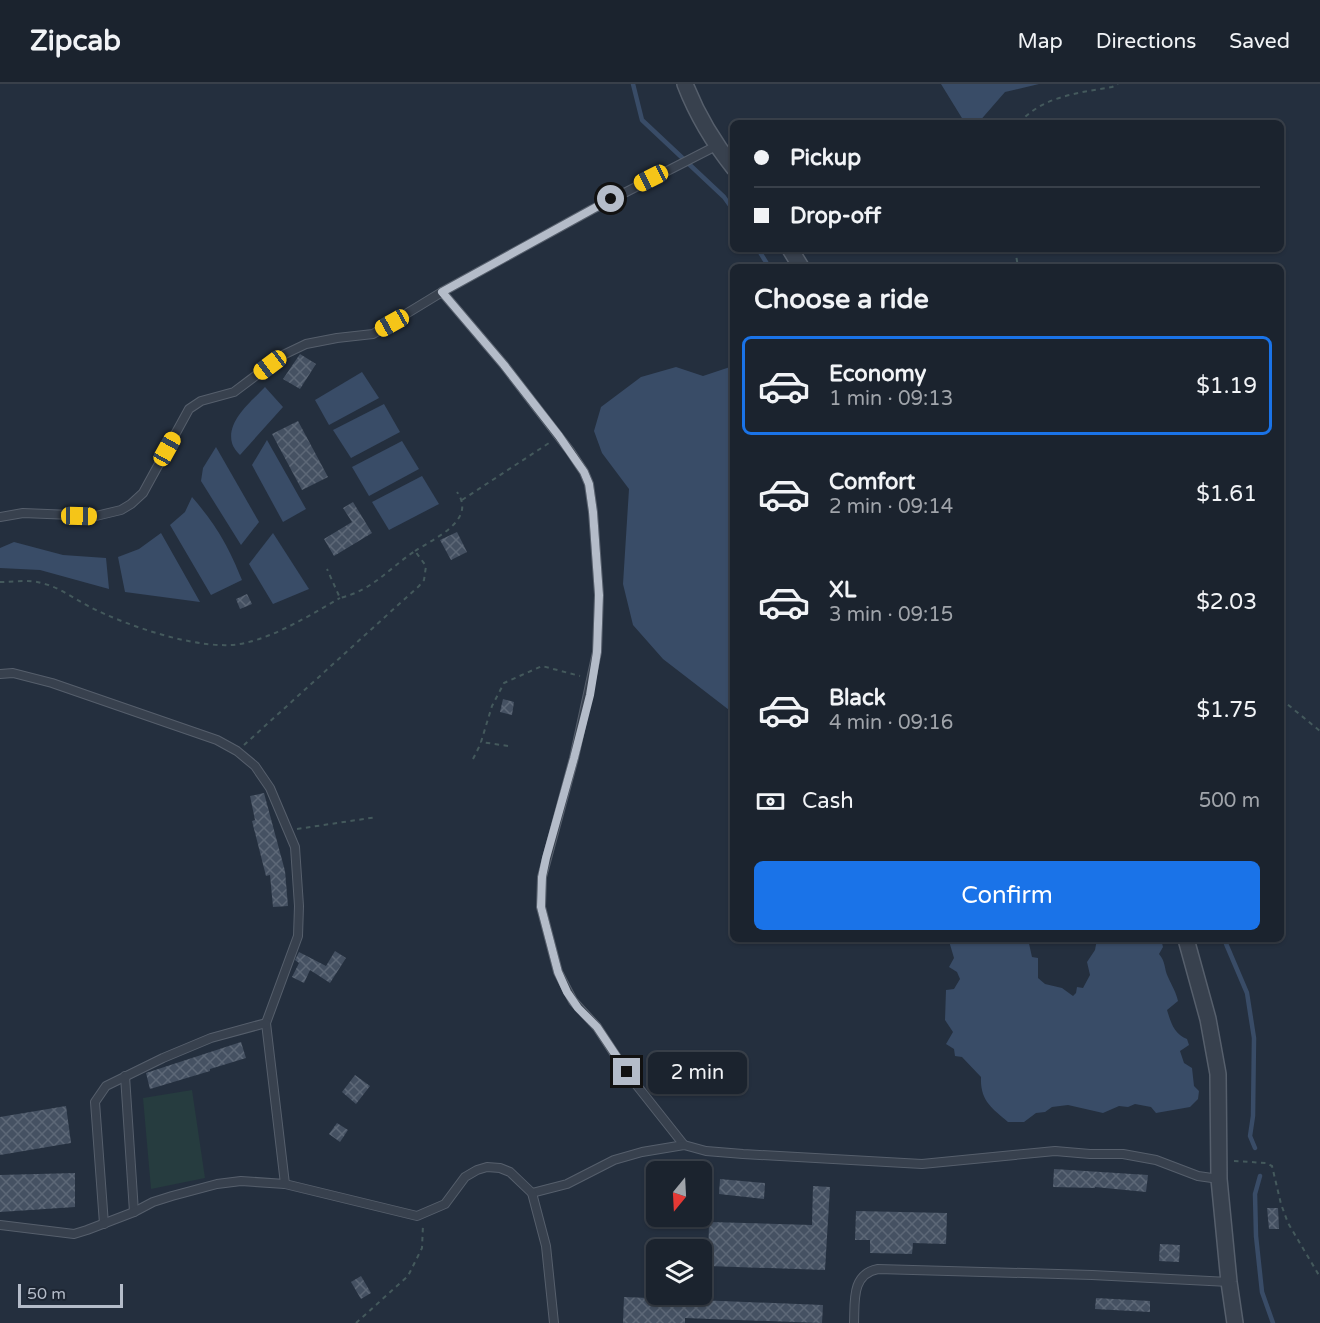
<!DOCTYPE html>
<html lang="en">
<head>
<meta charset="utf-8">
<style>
	:root { --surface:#1b232e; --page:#242b36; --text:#f1f3f6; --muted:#a0a4aa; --line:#39404a; --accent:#1a73e8 }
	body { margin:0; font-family:"Varela Round",sans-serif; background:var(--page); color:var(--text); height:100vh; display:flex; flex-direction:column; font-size:22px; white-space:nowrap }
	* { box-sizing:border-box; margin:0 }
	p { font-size:20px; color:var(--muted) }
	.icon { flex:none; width:33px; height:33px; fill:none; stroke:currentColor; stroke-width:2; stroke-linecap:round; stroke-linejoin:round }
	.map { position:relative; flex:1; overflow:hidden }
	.details { position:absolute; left:730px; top:180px; width:554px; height:678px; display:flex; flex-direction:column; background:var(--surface); border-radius:9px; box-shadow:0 2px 4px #0004,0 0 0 2px var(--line) }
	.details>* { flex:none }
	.hud { position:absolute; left:730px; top:36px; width:554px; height:132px; border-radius:9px; box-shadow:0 2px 4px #0004,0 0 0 2px var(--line); display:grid; align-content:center; height:132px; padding:0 24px; background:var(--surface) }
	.needle { width:39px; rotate:198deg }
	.tools { position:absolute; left:646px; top:1077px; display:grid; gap:12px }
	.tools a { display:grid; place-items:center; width:66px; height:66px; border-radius:9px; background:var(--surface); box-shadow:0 2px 4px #0004,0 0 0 2px var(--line); font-size:30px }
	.scale { position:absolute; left:18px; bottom:15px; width:105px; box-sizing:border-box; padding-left:6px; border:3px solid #b4bcc9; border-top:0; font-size:16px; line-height:21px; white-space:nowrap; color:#b4bcc9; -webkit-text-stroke:4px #1d2633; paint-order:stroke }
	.end { position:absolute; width:27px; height:27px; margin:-14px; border:8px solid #b4bcc9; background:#111; box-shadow:0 0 0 3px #111 }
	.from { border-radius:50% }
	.bubble { position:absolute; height:42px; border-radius:9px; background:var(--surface); box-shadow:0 2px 4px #0004,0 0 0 2px var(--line); font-size:20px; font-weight:600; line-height:42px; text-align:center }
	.car { position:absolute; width:18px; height:36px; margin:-18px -9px; border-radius:8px; box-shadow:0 0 4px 2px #0007; background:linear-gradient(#f5c518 24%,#345 0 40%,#f5c518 0 76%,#345 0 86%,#f5c518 0) }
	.hud b { display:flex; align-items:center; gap:21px; height:57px; font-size:22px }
	.hud b+b { border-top:2px solid var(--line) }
	.hud i { width:15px; height:15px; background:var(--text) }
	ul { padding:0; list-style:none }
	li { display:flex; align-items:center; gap:18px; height:99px; margin:0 12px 9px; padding:0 12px; border:3px solid transparent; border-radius:9px }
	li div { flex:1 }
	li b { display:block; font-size:22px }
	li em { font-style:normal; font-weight:600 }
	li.current { border-color:var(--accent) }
	li>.icon { width:54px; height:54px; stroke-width:1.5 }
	h2 { padding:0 24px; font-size:27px; line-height:72px }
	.pay { display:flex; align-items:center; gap:15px; height:66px; padding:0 24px; font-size:22px }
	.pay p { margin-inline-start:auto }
	.cta { display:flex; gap:12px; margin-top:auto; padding:12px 24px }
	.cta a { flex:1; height:69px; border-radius:9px; background:var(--accent); color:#fff; font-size:24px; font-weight:600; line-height:69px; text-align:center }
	header { display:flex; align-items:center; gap:36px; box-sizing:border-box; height:84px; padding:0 30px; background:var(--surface); border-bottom:2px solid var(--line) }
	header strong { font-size:28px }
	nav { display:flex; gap:33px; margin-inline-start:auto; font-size:21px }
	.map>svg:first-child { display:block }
</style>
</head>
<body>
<header>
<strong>Zipcab</strong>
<nav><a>Map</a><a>Directions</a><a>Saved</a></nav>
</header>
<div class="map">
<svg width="1320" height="1239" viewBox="0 0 1320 1239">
	<defs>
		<pattern id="building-cross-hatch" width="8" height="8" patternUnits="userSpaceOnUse" patternTransform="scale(1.5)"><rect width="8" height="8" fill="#455162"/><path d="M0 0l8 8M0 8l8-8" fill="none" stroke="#5d6877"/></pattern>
	</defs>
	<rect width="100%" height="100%" fill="#242f3e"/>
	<!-- park -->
	<path fill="#263c3f" d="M192,1006L205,1094L151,1105L143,1014Z"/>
	<!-- water -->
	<g fill="#394c67">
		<path d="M941,0H1039L1005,8L978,39H965Z"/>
		<path d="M733,282H734L733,629L663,575L633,541L623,500L629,405L602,369L594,347L601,323L641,293L676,283L703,292Z"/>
		<path d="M362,288L379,314L329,341L315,316Z"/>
		<path d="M265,303L283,323L240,371C237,368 233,363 232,359C226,337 252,317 265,303Z"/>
		<path d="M384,320L400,348L351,374L333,346Z"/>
		<path d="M267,356L306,425L283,438L252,381Z"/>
		<path d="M402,357L419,385L369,412L352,383Z"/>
		<path d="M216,363L259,438L241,461L201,397L203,384Z"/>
		<path d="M422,392L439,420L389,446L372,418Z"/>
		<path d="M192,413C216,441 228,461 242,496L211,511L170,441L185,428Z"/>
		<path d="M161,449L200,518L125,508L118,473L139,465Z"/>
		<path d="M273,449L309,505L273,520L249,480Z"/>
		<path d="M14,458L63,471L106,474L109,505L40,486L0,484V464Z"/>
		<path d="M950,855H1028L1032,873L1038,874V894L1045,900L1062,904L1073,912L1076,909L1077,903L1083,904L1090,891L1087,878L1095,866L1097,855H1161L1163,863L1159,870C1166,878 1164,885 1168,893C1172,902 1176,908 1178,917L1167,926C1171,939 1174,950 1187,955L1189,961L1180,967L1184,979L1192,984L1194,1002L1199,1007L1198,1015L1190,1023L1156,1029L1151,1023L1135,1020L1128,1023L1119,1022L1103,1029L1068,1021L1052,1023L1045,1028L1036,1029L1024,1038H1008C992,1024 980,1017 981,993L962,973L955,972L954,965L946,960L953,948L945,936L946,906L954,905L960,895L957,888L949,883L954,874L949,857Z"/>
	</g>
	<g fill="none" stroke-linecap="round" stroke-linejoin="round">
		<!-- stream -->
		<g stroke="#394c67" stroke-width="4.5">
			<path d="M633,0L642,36L724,113L734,127"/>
			<path d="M758,165L769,183"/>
			<path d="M1224,855L1247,909L1254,954L1253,1032L1250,1052L1255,1064"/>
			<path d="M1260,1092L1255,1110L1256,1152L1262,1208L1273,1239"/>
		</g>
	</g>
	<!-- building -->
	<g fill="url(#building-cross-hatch)">
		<path d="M300,270L316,280L300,305L283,295Z"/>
		<path d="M298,337L328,393L302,406L272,350Z"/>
		<path d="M353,418L372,449L334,472L324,455L352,438L343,424Z"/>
		<path d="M457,448L467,468L451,476L440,456Z"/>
		<path d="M247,510L252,520L240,525L236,515Z"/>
		<path d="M503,615L514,618L512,631L500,628Z"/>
		<path d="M264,709L285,787L288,822L273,823L270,791L266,792L252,737L255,736L250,712Z"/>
		<path d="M335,867L346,874L330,899L310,886L304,899L292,893L299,879L295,876L299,868L326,882Z"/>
		<path d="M241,958L246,974L210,985V987L150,1005L146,989Z"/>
		<path d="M355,991L370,1002L356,1020L342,1008Z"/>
		<path d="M66,1022L71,1059L0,1071V1033Z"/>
		<path d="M337,1039L348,1046L340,1058L329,1050Z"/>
		<path d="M1054,1085L1148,1091L1146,1108L1095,1103V1104L1053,1103Z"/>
		<path d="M75,1089V1123L0,1128V1091Z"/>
		<path d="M720,1095L765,1099L764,1115L719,1110Z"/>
		<path d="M813,1102L830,1103L825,1186L708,1182L709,1138L812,1141Z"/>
		<path d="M1267,1124H1278L1279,1145H1269Z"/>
		<path d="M856,1127L947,1129L946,1160L913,1159L912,1170L870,1169V1156H855Z"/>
		<path d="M1160,1160L1180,1161L1179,1178L1159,1177Z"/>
		<path d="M361,1192L371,1209L361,1215L351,1198Z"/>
		<path d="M624,1213L823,1221L822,1239L685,1234V1239H623Z"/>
		<path d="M1096,1214L1150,1217V1228L1095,1225Z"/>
	</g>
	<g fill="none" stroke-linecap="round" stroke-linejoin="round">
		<defs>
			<g id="service">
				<path d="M442,208L504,281L570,367L584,388L589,400L593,428L599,511L597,568L574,674L542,793L541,823L558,888L573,917L597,943L627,989L684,1061"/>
				<path d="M0,433L23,429L96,432L121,426L131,420L143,409L189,325L201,317L234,308L283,271L306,260L337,254L373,250L442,208L591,126L716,62"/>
				<path d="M0,590L13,589L52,599L217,656L237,667L255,682L270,704L295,763L299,822L298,852L266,939L285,1100"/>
				<path d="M125,992L134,1128"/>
				<path d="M532,1109L567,1100L614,1076L642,1068L684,1061L706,1067L743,1070L922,1080L1055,1067L1090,1070H1123L1156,1076L1198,1092L1219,1095"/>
				<path d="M104,1140L95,1018L106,1002L163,974L211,954L266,939"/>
				<path d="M0,1141L74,1150L87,1146L134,1128L153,1118L172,1112L217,1100L241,1097L285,1100L417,1132L445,1120L465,1093L477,1086L487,1083L500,1084L510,1088L532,1109L546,1162L554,1239"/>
				<path d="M854,1239C855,1218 851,1190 878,1185L1092,1191L1229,1198"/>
			</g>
			<g id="minor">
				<path d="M685,0C697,31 713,58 734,84"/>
				<path d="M790,165L801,183"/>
				<path d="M1186,855L1208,935L1218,990L1219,1095L1229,1198L1235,1239"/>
			</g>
		</defs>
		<!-- service casing -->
		<use href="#service" stroke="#565f6c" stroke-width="10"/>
		<!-- minor casing -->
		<use href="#minor" stroke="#565f6c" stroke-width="18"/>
		<!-- path -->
		<g stroke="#44595c" stroke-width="2" stroke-dasharray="4.5 4.5" stroke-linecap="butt">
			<path d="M1019,39C1043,12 1078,9 1112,3L1118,0"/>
			<path d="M1015,165L1018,183"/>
			<path d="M462,416L549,359"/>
			<path d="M415,467C435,454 477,436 457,408"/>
			<path d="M0,498C13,498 29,495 41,499C60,503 74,515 90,523C127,542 205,569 245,559C279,551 310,531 340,514"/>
			<path d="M1281,615L1320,647"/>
			<path d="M244,661L419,502L424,496L426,482L415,467C388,485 373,506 340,514L327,485"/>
			<path d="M508,662L481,658L492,622L504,599L542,582L580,592"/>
			<path d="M473,675L481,659"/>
			<path d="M297,745L377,733"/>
			<path d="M1234,1077L1266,1079L1272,1082L1281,1120L1288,1139L1320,1193"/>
			<path d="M356,1239L408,1192L422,1164L423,1141"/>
		</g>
		<!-- service -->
		<use href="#service" stroke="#38414e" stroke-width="8"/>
		<!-- minor -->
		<use href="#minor" stroke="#38414e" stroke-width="15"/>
	</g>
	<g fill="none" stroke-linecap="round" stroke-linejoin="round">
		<!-- route -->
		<path stroke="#b4bcc9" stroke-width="8" d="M611,115L442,208L504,281L559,352L584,388L589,400L593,428L599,511L597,568L590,611L574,674L546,774L542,793L541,823L558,888L567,908L578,924L597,943L627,988"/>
	</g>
</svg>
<div class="tools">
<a><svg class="needle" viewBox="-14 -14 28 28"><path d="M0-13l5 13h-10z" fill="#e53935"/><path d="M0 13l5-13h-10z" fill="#a0a4aa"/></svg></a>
<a><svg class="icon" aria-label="layers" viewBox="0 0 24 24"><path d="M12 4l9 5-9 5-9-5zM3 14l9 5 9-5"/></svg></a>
</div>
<div class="scale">50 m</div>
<i class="end from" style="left:611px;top:115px"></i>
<i class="end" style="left:627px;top:988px"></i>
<div class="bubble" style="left:648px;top:968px;width:99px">2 min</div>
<i class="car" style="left:651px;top:94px;rotate:243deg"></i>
<i class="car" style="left:392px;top:239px;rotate:241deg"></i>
<i class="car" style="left:270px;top:281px;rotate:233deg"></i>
<i class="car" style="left:167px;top:365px;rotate:29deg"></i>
<i class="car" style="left:79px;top:432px;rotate:91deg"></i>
<div class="hud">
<b><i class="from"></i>Pickup</b>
<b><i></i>Drop-off</b>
</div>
<section class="details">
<h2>Choose a ride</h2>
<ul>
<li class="current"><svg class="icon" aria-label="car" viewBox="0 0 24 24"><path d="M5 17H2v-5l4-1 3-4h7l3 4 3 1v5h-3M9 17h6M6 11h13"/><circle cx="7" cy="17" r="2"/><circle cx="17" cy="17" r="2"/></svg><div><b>Economy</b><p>1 min · 09:13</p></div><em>$1.19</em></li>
<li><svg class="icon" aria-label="car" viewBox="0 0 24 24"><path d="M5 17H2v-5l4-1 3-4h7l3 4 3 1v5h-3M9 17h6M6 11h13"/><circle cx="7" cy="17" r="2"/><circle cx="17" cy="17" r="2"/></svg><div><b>Comfort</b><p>2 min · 09:14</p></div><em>$1.61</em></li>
<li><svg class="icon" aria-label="car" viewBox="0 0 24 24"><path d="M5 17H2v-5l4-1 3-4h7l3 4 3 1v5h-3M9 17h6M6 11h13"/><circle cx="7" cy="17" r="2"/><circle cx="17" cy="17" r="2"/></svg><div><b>XL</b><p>3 min · 09:15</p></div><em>$2.03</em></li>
<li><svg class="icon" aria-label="car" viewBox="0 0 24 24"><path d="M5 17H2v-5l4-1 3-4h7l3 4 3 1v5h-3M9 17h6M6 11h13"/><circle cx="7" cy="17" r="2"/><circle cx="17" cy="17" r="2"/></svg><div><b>Black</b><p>4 min · 09:16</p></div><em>$1.75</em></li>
</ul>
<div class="pay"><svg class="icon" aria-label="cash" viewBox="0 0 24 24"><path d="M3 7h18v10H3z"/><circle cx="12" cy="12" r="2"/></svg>Cash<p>500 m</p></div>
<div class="cta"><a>Confirm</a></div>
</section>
</div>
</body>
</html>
